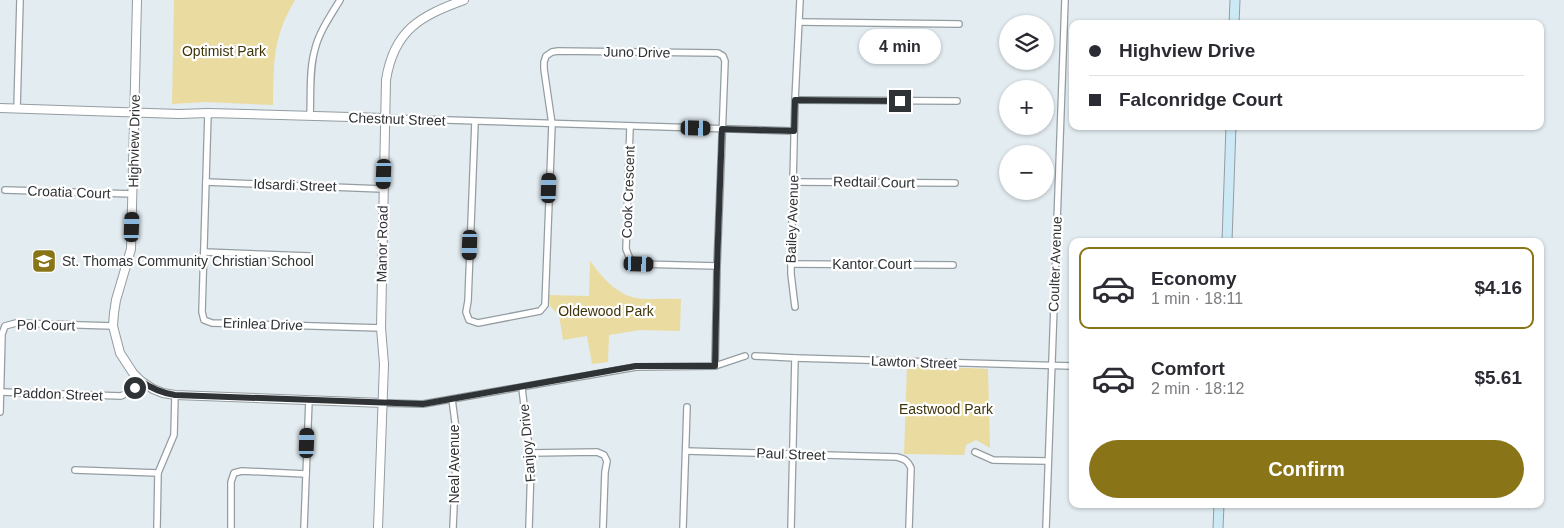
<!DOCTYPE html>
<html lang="en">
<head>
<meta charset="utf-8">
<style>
	:root { --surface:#fff; --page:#f2f2f3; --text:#2b2b33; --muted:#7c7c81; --line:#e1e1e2; --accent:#897417 }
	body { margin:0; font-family:Helvetica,sans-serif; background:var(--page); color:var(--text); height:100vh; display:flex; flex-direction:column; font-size:19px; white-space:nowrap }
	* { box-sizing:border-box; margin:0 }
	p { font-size:16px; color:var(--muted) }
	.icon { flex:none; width:28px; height:28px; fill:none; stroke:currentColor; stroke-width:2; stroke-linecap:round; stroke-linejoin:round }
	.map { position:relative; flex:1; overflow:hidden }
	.drawer { position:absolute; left:1069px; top:238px; width:475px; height:270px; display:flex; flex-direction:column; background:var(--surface); border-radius:10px; box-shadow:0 1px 4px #0004 }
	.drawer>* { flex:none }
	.banner { position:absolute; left:1069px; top:20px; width:475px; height:110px; border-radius:10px; box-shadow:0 1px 4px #0004; display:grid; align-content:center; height:110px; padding:0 20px; background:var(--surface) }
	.buttons { position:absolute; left:999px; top:15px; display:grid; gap:10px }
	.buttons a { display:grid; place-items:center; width:55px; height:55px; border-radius:50%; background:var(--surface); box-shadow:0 1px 4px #0004; font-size:25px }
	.end { position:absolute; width:22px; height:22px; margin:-11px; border:6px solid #2f3335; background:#fff; box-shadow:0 0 0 2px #fff }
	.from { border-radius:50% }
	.bubble { position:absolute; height:35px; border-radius:18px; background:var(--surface); box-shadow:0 1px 4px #0004; font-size:16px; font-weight:600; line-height:35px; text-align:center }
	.car { position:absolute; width:15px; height:30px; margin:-15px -8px; border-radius:6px; box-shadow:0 0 4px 1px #0007; background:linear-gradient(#222 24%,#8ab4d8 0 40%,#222 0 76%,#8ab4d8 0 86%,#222 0) }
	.banner b { display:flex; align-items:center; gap:18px; height:48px; font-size:19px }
	.banner b+b { border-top:1px solid var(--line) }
	.banner i { width:12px; height:12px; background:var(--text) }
	ul { padding:9px 0 0; list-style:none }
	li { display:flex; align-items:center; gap:15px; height:82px; margin:0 10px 8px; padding:0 10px; border:2px solid transparent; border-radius:10px }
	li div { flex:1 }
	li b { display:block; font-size:19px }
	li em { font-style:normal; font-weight:600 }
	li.on { border-color:var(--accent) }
	li>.icon { width:45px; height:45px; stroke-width:1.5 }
	.button { display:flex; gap:10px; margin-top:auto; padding:10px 20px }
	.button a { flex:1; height:58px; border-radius:30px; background:var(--accent); color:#fff; font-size:20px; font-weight:600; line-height:58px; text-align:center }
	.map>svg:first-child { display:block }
</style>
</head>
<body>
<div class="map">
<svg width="1564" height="528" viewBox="0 0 1564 528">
	<rect width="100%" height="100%" fill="#e3ecf1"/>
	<!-- green -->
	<g fill="#eadba0">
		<path d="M174,0H295C272,39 274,62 273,105L206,102L172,104Z"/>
		<path d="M590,261C602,277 616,294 636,298C650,300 666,298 681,299L680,331L640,330L609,335L608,362L592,364L587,336L563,340L559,315L550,306L549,295L589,296Z"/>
		<path d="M907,365L988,369L990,448L976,440L966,445L964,455L904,454Z"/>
	</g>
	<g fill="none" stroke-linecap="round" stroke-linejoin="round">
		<defs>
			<g id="minor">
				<path d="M799,22L959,24"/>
				<path d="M795,100L957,101"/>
				<path d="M17,109L20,0"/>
				<path d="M208,113L202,312L204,320L212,323L381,328"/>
				<path d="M310,116C311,94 309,70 315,49C319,32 331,15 340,0"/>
				<path d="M385,118L794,131"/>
				<path d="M630,127L626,249L630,259L639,264L717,266"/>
				<path d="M206,182L383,189"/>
				<path d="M793,182L955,183"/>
				<path d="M5,190L133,194"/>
				<path d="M204,252L309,256"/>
				<path d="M791,264L953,265"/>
				<path d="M795,307L791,274V264L795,100L800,0"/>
				<path d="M755,356L795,358L1072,366"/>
				<path d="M715,366L745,356"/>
				<path d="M522,388L531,465L529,528"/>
				<path d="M1,392L121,396L131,391L141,381"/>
				<path d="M452,399L457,437L453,528"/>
				<path d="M383,403L423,404L636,367L715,366L717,266L725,61L723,56L718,53L558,51L552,52L546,56L544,62V69L552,124L545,305L540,311L478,323L469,320L466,312L468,301L475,122"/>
				<path d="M0,412L2,334L5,326L16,323L113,326"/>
				<path d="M686,451L897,457C905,459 908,461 911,468L909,528"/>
				<path d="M975,452L993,460L1048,461"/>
				<path d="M530,453L597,452L604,455L607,461L605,472L603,528"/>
				<path d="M75,470L158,473"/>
				<path d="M157,528L158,473L174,435L175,395"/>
				<path d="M231,528V482L234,473L242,471L306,474"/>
				<path d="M304,528L309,400"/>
				<path d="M683,528L687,407"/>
				<path d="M791,528L795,358"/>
				<path d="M1046,528L1065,0"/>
			</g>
			<g id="tertiary">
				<path d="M137,0L131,249L116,300L114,313L113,326L120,353L133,373L141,381L153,389L163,393L175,395L383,403"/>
				<path d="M0,108L179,114L208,113L385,118"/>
				<path d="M378,528L384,364L381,328L386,80C394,30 420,16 464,0"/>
			</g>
			<g id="secondary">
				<path d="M1234,24L1235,0"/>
				<path d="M1227,241L1231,126"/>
				<path d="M1218,528L1219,504"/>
			</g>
		</defs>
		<!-- minor casing -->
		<use href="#minor" stroke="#949da1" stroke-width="8"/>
		<!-- tertiary casing -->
		<use href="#tertiary" stroke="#949da1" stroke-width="10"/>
		<!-- secondary casing -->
		<use href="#secondary" stroke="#949da1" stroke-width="11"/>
		<!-- minor -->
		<use href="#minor" stroke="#fff" stroke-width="5.5"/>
		<!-- tertiary -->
		<use href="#tertiary" stroke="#fff" stroke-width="8"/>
		<!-- secondary -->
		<use href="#secondary" stroke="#cde9f5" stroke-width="9"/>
	</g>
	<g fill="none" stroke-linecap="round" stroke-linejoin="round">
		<!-- route -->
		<path stroke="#2f3335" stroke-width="6" d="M135,388L141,381C152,389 162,393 175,395L423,404L636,366H715L717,266L722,129L794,131L795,100L900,101"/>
	</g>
	<!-- icons -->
	<defs>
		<symbol id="school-square" viewBox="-11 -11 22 22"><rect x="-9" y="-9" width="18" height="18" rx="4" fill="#897417" stroke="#fff"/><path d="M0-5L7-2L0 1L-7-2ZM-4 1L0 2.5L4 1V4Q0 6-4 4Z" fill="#fff"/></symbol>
	</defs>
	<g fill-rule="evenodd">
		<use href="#school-square" x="30" y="247" width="28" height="28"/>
	</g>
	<g text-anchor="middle" stroke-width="4.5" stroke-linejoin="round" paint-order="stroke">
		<!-- park labels -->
		<g font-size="14" fill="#3f3509" stroke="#fff">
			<text x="224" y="56">Optimist Park</text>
			<text x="606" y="316">Oldewood Park</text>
			<text x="946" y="414">Eastwood Park</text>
		</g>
		<!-- street labels -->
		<g font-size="14" fill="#2f3335" stroke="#fff">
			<text transform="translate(637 52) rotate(1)" y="5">Juno Drive</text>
			<text transform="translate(397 119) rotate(2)" y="5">Chestnut Street</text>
			<text transform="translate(134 141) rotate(-89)" y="5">Highview Drive</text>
			<text transform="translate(874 182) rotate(1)" y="5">Redtail Court</text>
			<text transform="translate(295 185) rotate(2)" y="5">Idsardi Street</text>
			<text transform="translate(69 192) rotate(2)" y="5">Croatia Court</text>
			<text transform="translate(628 192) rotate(-88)" y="5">Cook Crescent</text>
			<text transform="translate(792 219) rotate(-88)" y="5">Bailey Avenue</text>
			<text transform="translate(382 244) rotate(-89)" y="5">Manor Road</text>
			<text x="872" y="269">Kantor Court</text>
			<text transform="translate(1055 264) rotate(-88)" y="5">Coulter Avenue</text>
			<text transform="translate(263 324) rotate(2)" y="5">Erinlea Drive</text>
			<text transform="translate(46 325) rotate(1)" y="5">Pol Court</text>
			<text transform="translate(914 362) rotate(2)" y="5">Lawton Street</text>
			<text transform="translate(58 394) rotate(2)" y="5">Paddon Street</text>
			<text transform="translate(527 443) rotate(-95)" y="5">Fanjoy Drive</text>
			<text transform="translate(791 454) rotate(2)" y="5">Paul Street</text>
			<text transform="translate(454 464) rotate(-90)" y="5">Neal Avenue</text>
		</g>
		<!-- poi labels -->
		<g font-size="14" fill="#2f3335" stroke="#fff" text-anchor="start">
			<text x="62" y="266">St. Thomas Community Christian School</text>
		</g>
	</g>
</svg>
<div class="buttons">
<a><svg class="icon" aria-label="layers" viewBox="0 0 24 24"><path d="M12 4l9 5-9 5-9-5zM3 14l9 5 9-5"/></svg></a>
<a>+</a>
<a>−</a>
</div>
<i class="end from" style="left:135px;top:388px"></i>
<i class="end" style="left:900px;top:101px"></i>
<div class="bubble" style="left:859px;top:29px;width:82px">4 min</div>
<i class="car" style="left:696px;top:128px;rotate:91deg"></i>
<i class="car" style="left:384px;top:174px;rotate:182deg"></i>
<i class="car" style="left:549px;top:188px;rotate:2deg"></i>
<i class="car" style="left:132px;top:227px;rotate:2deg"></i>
<i class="car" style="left:470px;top:245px;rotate:182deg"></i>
<i class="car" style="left:639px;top:264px;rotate:92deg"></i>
<i class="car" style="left:307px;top:443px;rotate:2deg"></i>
<div class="banner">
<b><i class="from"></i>Highview Drive</b>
<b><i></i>Falconridge Court</b>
</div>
<section class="drawer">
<ul>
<li class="on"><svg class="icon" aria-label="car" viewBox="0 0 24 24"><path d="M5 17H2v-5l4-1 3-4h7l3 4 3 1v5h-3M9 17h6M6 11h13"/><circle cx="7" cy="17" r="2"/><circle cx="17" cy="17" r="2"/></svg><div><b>Economy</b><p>1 min · 18:11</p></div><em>$4.16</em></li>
<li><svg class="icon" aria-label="car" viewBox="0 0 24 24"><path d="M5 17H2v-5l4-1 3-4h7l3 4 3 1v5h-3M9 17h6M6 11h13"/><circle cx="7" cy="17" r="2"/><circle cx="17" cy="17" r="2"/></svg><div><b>Comfort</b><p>2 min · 18:12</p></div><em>$5.61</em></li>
</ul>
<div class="button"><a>Confirm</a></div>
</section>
</div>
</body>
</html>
